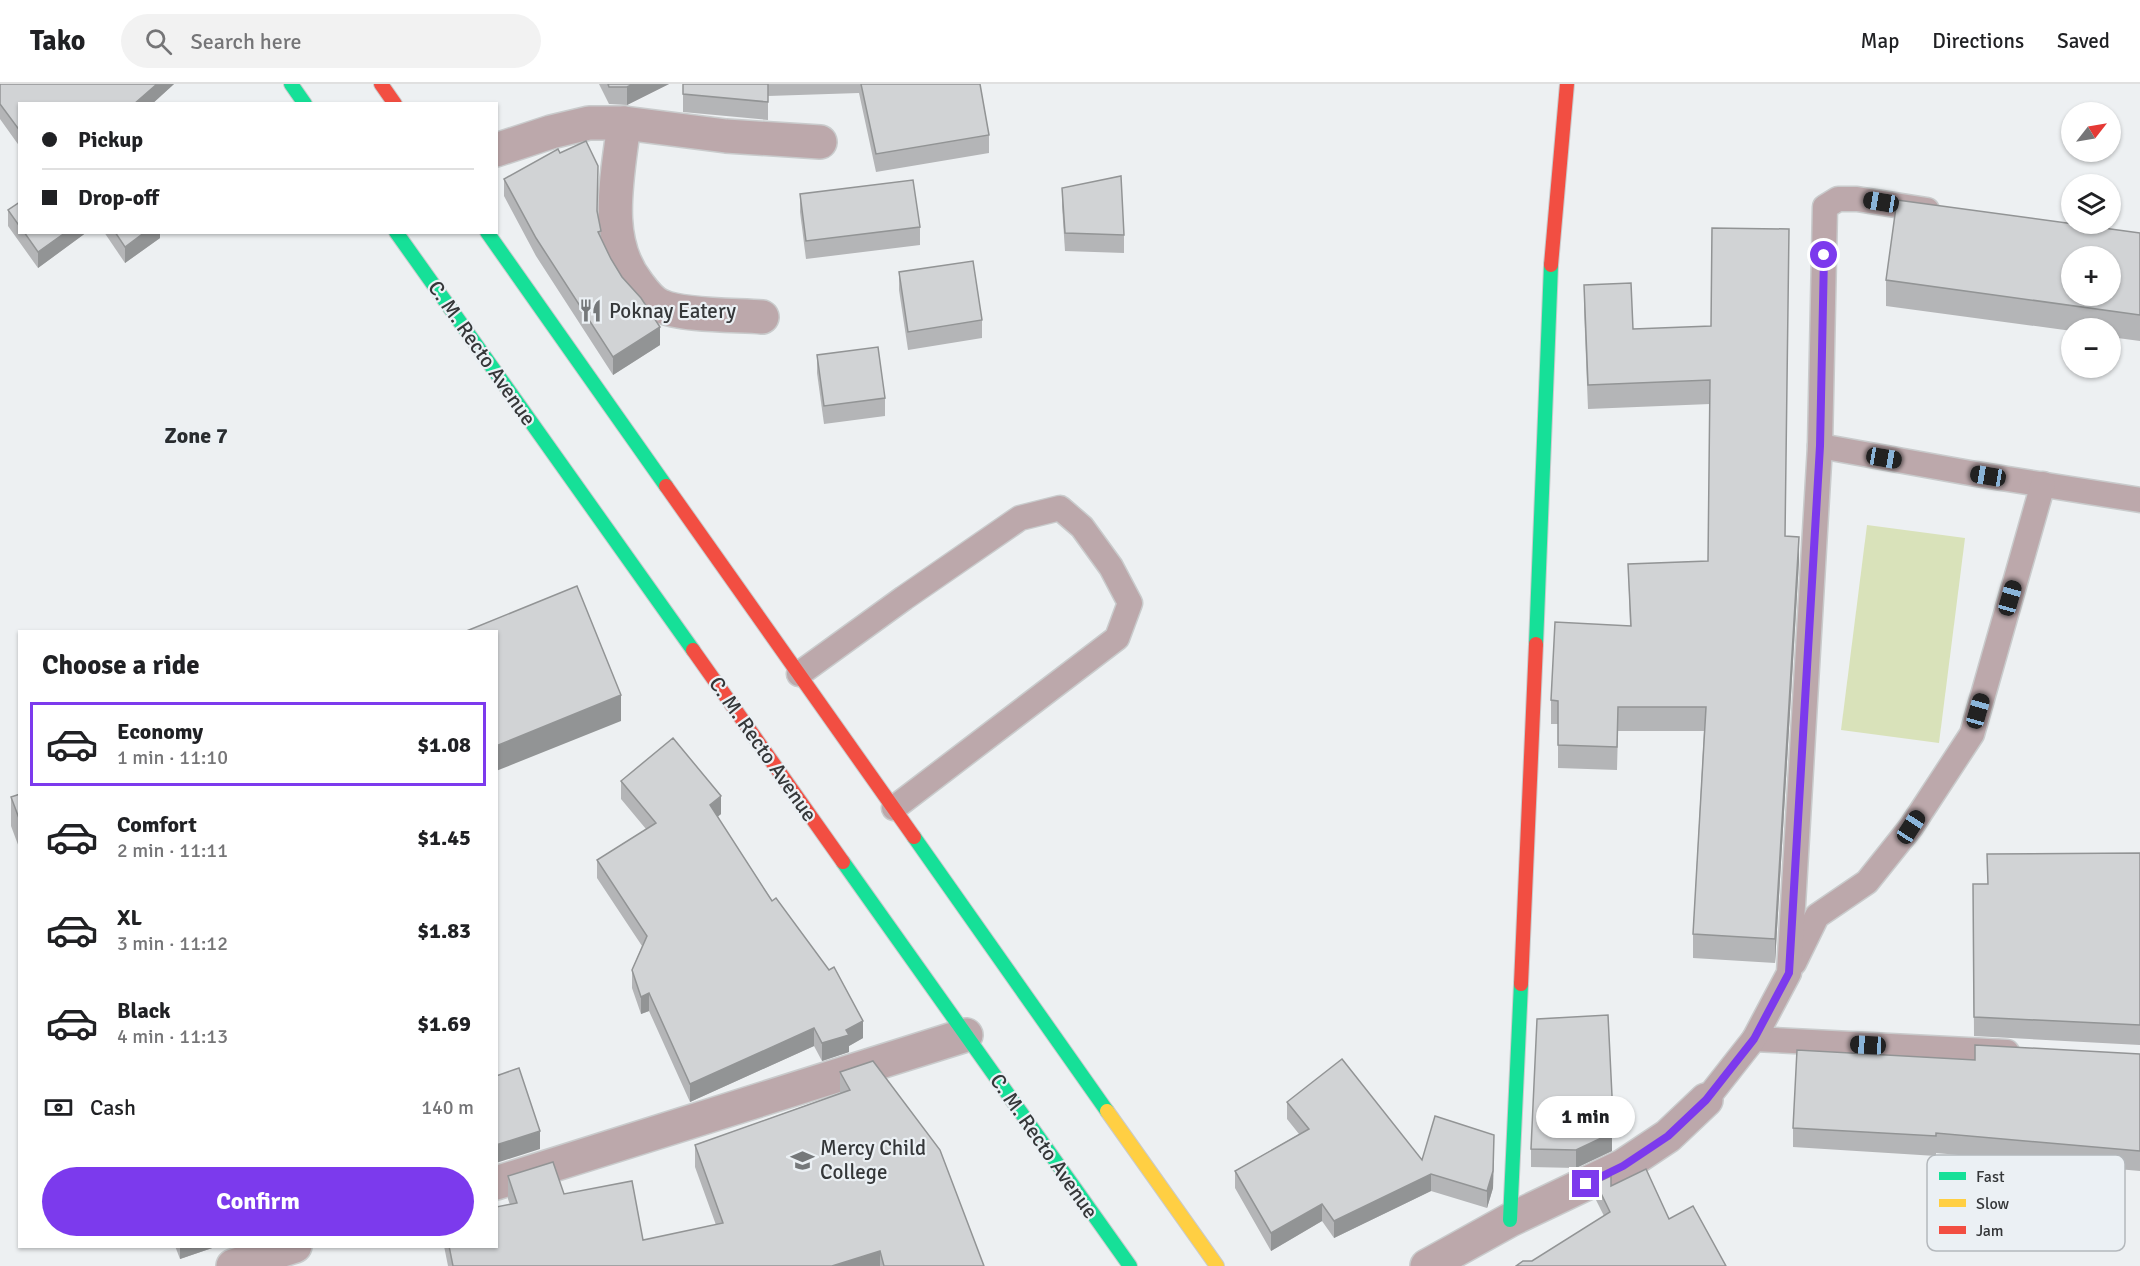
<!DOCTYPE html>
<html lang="en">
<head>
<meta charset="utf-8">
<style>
	:root { --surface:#fff; --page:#f2f2f2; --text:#202124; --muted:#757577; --line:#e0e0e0; --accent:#7c3aed }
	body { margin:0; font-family:Signika,sans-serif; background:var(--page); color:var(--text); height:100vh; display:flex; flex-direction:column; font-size:22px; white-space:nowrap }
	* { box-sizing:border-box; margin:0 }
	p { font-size:20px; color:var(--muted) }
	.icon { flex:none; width:33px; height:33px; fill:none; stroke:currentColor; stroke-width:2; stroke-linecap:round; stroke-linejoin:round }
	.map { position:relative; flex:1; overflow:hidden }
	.drawer { position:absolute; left:18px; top:546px; width:480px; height:618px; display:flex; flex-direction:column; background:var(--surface); border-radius:0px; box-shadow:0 2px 4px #0004 }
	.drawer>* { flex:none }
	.banner { position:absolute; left:18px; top:18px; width:480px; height:132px; border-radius:0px; box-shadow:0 2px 4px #0004; display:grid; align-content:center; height:132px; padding:0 24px; background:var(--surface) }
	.needle { width:39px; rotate:59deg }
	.buttons { position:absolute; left:2061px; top:18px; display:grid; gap:12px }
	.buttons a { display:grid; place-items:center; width:60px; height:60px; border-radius:50%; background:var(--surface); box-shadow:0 2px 4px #0004; font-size:30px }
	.end { position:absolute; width:27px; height:27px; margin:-14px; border:8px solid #7c3aed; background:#fff; box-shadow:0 0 0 3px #fff }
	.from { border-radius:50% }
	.bubble { position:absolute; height:42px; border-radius:21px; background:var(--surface); box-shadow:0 2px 4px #0004; font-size:20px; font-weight:800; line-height:42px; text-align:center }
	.car { position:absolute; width:18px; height:36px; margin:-18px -9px; border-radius:8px; box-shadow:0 0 4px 2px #0007; background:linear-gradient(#222 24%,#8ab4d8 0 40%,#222 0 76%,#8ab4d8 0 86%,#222 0) }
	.banner b { display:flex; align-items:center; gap:21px; height:57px; font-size:22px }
	.banner b+b { border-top:2px solid var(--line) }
	.banner i { width:15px; height:15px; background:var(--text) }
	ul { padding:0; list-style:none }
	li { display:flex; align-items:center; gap:18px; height:84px; margin:0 12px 9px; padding:0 12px; border:3px solid transparent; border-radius:0px }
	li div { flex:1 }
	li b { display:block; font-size:22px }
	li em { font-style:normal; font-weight:800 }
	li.current { border-color:var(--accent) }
	li>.icon { width:54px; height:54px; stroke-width:1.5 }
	h2 { padding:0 24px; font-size:27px; line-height:72px }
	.pay { display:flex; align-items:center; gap:15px; height:66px; padding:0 24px; font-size:22px }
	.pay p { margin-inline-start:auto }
	.cta { display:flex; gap:12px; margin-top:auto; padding:12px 24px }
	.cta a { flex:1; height:69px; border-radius:36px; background:var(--accent); color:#fff; font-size:24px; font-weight:800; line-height:69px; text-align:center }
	header { display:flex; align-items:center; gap:36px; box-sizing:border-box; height:84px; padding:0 30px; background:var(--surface); border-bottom:2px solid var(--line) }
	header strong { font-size:28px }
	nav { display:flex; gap:33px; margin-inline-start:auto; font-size:21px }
	.search { width:420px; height:54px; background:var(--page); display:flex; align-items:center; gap:15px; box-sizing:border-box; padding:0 21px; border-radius:33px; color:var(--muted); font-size:22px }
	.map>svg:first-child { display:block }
</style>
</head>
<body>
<header>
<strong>Tako</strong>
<div class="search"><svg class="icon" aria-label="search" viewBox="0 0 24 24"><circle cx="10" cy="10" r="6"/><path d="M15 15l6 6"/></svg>Search here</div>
<nav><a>Map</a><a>Directions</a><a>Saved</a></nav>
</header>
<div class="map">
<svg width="2140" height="1182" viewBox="0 0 2140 1182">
	<rect width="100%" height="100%" fill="#edf0f2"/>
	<!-- pitch -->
	<path fill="#d9e2ba" d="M1867,441L1965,454L1939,659L1841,646Z"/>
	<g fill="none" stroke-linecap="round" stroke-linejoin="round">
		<defs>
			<g id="lane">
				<path d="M1820,362L1970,389L2140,416"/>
				<path d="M799,590L904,514L1020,434L1060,424L1082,443L1111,483L1130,519L1117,554L894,724"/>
				<path d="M1794,879L1817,832L1867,798L1911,743L1972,650L2043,400"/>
				<path d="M1754,955L2007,968"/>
				<path d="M1706,1016L1754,955L1789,889L1820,362L1825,123L1838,115H1857L1927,126"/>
			</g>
			<g id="street">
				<path d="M624,39C618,92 602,155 638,200C644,208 651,218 661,222C682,232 737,231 762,233"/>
				<path d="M496,66L551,48L589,39H624L726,52L820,58"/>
				<path d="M496,1099L966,951"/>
				<path d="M233,1182L295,1162"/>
				<path d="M1427,1182L1510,1136L1623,1082L1668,1052L1706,1016"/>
			</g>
			<g id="fast">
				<path d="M291,0L305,20"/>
				<path d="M396,148L693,566"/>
				<path d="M487,148L666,402"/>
				<path d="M1536,560L1551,181"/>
				<path d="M914,753L1107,1027"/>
				<path d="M843,778L1130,1182"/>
				<path d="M1510,1136L1521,900"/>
			</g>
			<path id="slow" d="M1107,1027L1217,1182"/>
			<g id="jam">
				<path d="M381,0L395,20"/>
				<path d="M1551,181L1567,0"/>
				<path d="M666,402L914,753"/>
				<path d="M693,566L843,778"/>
				<path d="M1521,900L1536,560"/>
			</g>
		</defs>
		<!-- lane casing -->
		<use href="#lane" stroke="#c9cbcc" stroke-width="27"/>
		<!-- street casing -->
		<use href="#street" stroke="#c9cbcc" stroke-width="36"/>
		<!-- fast casing -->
		<use href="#fast" stroke="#c9cbcc" stroke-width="16"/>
		<!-- slow casing -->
		<use href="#slow" stroke="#c9cbcc" stroke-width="16"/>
		<!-- jam casing -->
		<use href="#jam" stroke="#c9cbcc" stroke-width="16"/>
		<!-- lane -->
		<use href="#lane" stroke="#bca8ab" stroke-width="24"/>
		<!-- street -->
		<use href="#street" stroke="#bca8ab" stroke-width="33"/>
		<!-- fast -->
		<use href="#fast" stroke="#16e098" stroke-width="14"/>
		<!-- slow -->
		<use href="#slow" stroke="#ffcf43" stroke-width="14"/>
		<!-- jam -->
		<use href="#jam" stroke="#f24e42" stroke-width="14"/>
	</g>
	<!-- wall -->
	<g fill="#b4b5b7">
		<path d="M0,0H174L152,20H20V63L0,35Z"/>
		<path d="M599,0H669L627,21L609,20Z"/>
		<path d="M683,0H980L989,51V69L876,88L859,9L768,12V36L683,28Z"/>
		<path d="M560,69L598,127L601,153L611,175L660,261L613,291L536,172L504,112V95Z"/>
		<path d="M1062,104L1124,151V169L1065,167L1062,122Z"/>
		<path d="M800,110L920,143V161L806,175L800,128Z"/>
		<path d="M20,118V148H87L38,184L8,142V126Z"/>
		<path d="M104,148H160V154L125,179Z"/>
		<path d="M2140,149V257L2110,253V244H2072V247L1886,222V196Z"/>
		<path d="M899,188L982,236V254L908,266L899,206Z"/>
		<path d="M1584,201L1633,245L1711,242L1785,452L1799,477L1775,879L1693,874V850L1704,647H1618L1617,686L1558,684V640H1551V616L1630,542L1628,480L1708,477L1710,320L1588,325L1584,225Z"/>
		<path d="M817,271L885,314V332L824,340L817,289Z"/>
		<path d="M621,697L721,730L717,733L863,954L849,962V968L822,977L814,962L690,1018L649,927L641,930L632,904V886L642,862L597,794V776L646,745L621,715Z"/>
		<path d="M20,710V766L11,742V713Z"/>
		<path d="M2140,769V961L1974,952L1973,800H1988Z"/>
		<path d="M2140,970V1087L1936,1069V1072L1793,1063V1044L1975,976Z"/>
		<path d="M840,988L984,1182H448L444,1162H496L510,1121L508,1115V1092L564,1110L643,1156L716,1141L695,1083V1061L840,1009Z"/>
		<path d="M1287,1018L1422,1076L1494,1068L1493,1104L1487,1124L1431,1107L1334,1154L1322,1137L1271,1167L1235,1104V1087L1299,1050L1287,1035Z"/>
		<path d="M1531,1065L1612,1067L1576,1084L1531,1083Z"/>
		<path d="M1596,1099L1611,1102L1669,1135L1532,1177L1604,1132L1596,1116Z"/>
		<path d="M175,1162H218L180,1175Z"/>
	</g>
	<!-- shaded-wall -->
	<g fill="#929495">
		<path d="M157,0H174L152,20H134Z"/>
		<path d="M633,0H669L627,21V3Z"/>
		<path d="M66,148H87L38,184V168Z"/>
		<path d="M145,148H160V154L125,179V163Z"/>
		<path d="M660,243V261L613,291V273Z"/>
		<path d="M1799,453V477L1775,879V855Z"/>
		<path d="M621,611V637L496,687V662Z"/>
		<path d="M721,712V730L710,739V721Z"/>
		<path d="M649,909V927L641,930V913Z"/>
		<path d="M863,937V954L849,962V968L822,977V959Z"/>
		<path d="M814,944V962L690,1018V1000Z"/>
		<path d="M1612,1012V1067L1576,1084V1066Z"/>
		<path d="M540,1047V1065L496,1079V1061Z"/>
		<path d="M1494,1051L1493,1104L1487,1124V1107Z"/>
		<path d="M1431,1090V1107L1334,1154V1137Z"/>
		<path d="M1322,1120V1137L1271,1167V1149Z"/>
		<path d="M180,1162H218L180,1175Z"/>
		<path d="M880,1167V1182H832Z"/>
	</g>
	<!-- building -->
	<g fill="#d1d3d5" stroke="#929495" stroke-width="1.5" fill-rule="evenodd">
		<path d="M0,0H157L134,20H20V47L0,20Z"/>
		<path d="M608,0H633L627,3H609Z"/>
		<path d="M683,0H768V18L683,10Z"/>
		<path d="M861,0H980L989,51L876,70Z"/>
		<path d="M586,57L598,82L597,127L601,147L598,148L611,175L622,193L641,214L660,243L613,273L536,154L504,95L558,65L560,69Z"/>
		<path d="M1121,92L1124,151L1065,149L1062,104Z"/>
		<path d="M913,96L920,143L806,157L800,110Z"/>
		<path d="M1897,116L2140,149V231L1886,196ZM2072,172H2110V212H2072Z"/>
		<path d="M20,118V143L8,126Z"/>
		<path d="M1712,144L1789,145L1785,452L1799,453L1775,855L1693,850L1706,623H1618L1617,663L1558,661V617L1551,616L1555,538L1631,542L1628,480L1708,477L1710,296L1588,301L1584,201L1631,199L1633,245L1711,242Z"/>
		<path d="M24,148H66L38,168Z"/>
		<path d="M115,148H145L125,163Z"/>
		<path d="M973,177L982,236L908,248L899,188Z"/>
		<path d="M878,263L885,314L824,322L817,271Z"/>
		<path d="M577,502L621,611L496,662V548H464Z"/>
		<path d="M673,654L721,712L710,721L772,817L776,814L829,886L834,883L863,937L846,946L849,951L822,959L814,944L690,1000L649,909L641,913L632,886L647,852L597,776L656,739L621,697Z"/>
		<path d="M20,710V737L11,713Z"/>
		<path d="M2140,769V941L1974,933L1973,800H1988L1987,770Z"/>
		<path d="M1608,931L1612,1012V1049L1576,1066L1531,1065L1537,935Z"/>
		<path d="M1975,961L2140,970V1067L1936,1049V1052L1793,1044L1797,966L1975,976Z"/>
		<path d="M1342,975L1422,1076L1435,1032L1494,1051L1493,1087L1487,1107L1431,1090L1334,1137L1322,1120L1271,1149L1235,1087L1309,1045L1287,1018Z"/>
		<path d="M873,977L940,1066L984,1182H884L880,1167L832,1182H453L449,1162H496V1123L517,1119L508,1092L553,1078L564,1110L632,1097L643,1156L723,1139L695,1061L850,1006L840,988Z"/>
		<path d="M519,984L540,1047L496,1061V992Z"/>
		<path d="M1646,1085L1669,1135L1693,1122L1726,1182H1516L1523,1177H1532L1610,1128L1596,1099L1611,1092V1102Z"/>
	</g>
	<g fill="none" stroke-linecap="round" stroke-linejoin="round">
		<!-- route -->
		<path stroke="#7c3aed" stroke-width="8" d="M1586,1100L1623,1082L1668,1052L1706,1016L1754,955L1789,889L1820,362L1824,171"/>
	</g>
	<!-- icons -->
	<defs>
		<symbol id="restaurant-bare" viewBox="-9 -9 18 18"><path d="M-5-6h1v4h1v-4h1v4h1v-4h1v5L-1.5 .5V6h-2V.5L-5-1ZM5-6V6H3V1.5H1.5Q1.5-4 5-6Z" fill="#75787a" stroke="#ebf0f4" stroke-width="2.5" paint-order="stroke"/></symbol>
		<symbol id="university-bare" viewBox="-9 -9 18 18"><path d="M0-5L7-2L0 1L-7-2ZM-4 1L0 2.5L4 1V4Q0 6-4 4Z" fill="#75787a" stroke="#ebf0f4" stroke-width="2.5" paint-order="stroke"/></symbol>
	</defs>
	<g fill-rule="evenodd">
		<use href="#restaurant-bare" x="574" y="210" width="33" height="33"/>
		<use href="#university-bare" x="786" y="1060" width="33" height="33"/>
	</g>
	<g text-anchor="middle" stroke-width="4.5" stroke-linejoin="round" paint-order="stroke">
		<!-- poi labels -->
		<g font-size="21" fill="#353739" stroke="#ebf0f4" text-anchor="start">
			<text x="609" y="234">Poknay Eatery</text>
			<text x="820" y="1071">Mercy Child<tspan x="820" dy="24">College</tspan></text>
		</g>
		<!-- street labels -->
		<g font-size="21" fill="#353739" stroke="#ebf0f4">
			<text transform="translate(482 269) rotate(55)" y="7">C. M. Recto Avenue</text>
			<text transform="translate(763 665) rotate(55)" y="7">C. M. Recto Avenue</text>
			<text transform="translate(1044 1062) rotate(55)" y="7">C. M. Recto Avenue</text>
		</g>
		<!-- neighbourhood labels -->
		<g font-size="22" font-weight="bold" fill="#292c2f" stroke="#ebf0f4">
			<text x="196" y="359">Zone 7</text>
		</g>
	</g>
	<!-- legend -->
	<rect x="1927" y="1071" width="198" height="96" rx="9" fill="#ebf0f4" stroke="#b4b8bc" stroke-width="1.5"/>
	<rect x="1939" y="1088" width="27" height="8" fill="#16e098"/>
	<rect x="1939" y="1115" width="27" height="8" fill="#ffcf43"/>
	<rect x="1939" y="1142" width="27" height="8" fill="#f24e42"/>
	<g font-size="16" fill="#353739">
		<text x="1976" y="1098">Fast</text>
		<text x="1976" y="1125">Slow</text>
		<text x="1976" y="1152">Jam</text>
	</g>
</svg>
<div class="buttons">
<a><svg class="needle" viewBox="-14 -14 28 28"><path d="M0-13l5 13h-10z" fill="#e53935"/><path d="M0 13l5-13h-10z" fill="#757577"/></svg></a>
<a><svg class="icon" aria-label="layers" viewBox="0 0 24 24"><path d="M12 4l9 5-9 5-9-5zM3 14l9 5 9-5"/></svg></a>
<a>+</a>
<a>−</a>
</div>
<i class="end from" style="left:1824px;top:171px"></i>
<i class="end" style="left:1586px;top:1100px"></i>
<div class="bubble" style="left:1536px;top:1012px;width:99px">1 min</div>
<i class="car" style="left:1881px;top:118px;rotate:279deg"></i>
<i class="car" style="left:1884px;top:374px;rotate:100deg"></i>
<i class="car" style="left:1988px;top:392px;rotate:279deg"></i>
<i class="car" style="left:2010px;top:514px;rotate:16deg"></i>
<i class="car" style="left:1978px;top:627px;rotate:16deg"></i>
<i class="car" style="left:1911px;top:743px;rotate:33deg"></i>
<i class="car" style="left:1868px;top:961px;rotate:273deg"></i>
<div class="banner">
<b><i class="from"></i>Pickup</b>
<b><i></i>Drop-off</b>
</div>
<section class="drawer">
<h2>Choose a ride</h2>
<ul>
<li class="current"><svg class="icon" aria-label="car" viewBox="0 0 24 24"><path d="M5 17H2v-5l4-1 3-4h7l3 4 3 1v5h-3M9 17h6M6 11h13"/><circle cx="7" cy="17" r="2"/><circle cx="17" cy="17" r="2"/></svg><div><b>Economy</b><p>1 min · 11:10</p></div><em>$1.08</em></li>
<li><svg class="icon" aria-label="car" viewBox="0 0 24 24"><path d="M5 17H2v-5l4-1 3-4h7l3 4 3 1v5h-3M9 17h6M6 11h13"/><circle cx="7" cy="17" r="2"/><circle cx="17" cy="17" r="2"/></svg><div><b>Comfort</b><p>2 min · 11:11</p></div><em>$1.45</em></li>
<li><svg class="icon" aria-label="car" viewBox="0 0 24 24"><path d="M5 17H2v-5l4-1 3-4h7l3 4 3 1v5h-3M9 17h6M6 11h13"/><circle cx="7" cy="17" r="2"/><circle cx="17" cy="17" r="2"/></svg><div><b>XL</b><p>3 min · 11:12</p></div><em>$1.83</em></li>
<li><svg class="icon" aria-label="car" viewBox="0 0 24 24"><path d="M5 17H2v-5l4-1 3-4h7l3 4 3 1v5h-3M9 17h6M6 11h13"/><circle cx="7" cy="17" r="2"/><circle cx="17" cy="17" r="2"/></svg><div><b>Black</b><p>4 min · 11:13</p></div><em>$1.69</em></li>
</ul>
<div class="pay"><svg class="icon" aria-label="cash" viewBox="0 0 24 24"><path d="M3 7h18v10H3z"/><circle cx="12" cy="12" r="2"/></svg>Cash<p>140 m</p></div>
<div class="cta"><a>Confirm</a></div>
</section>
</div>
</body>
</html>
